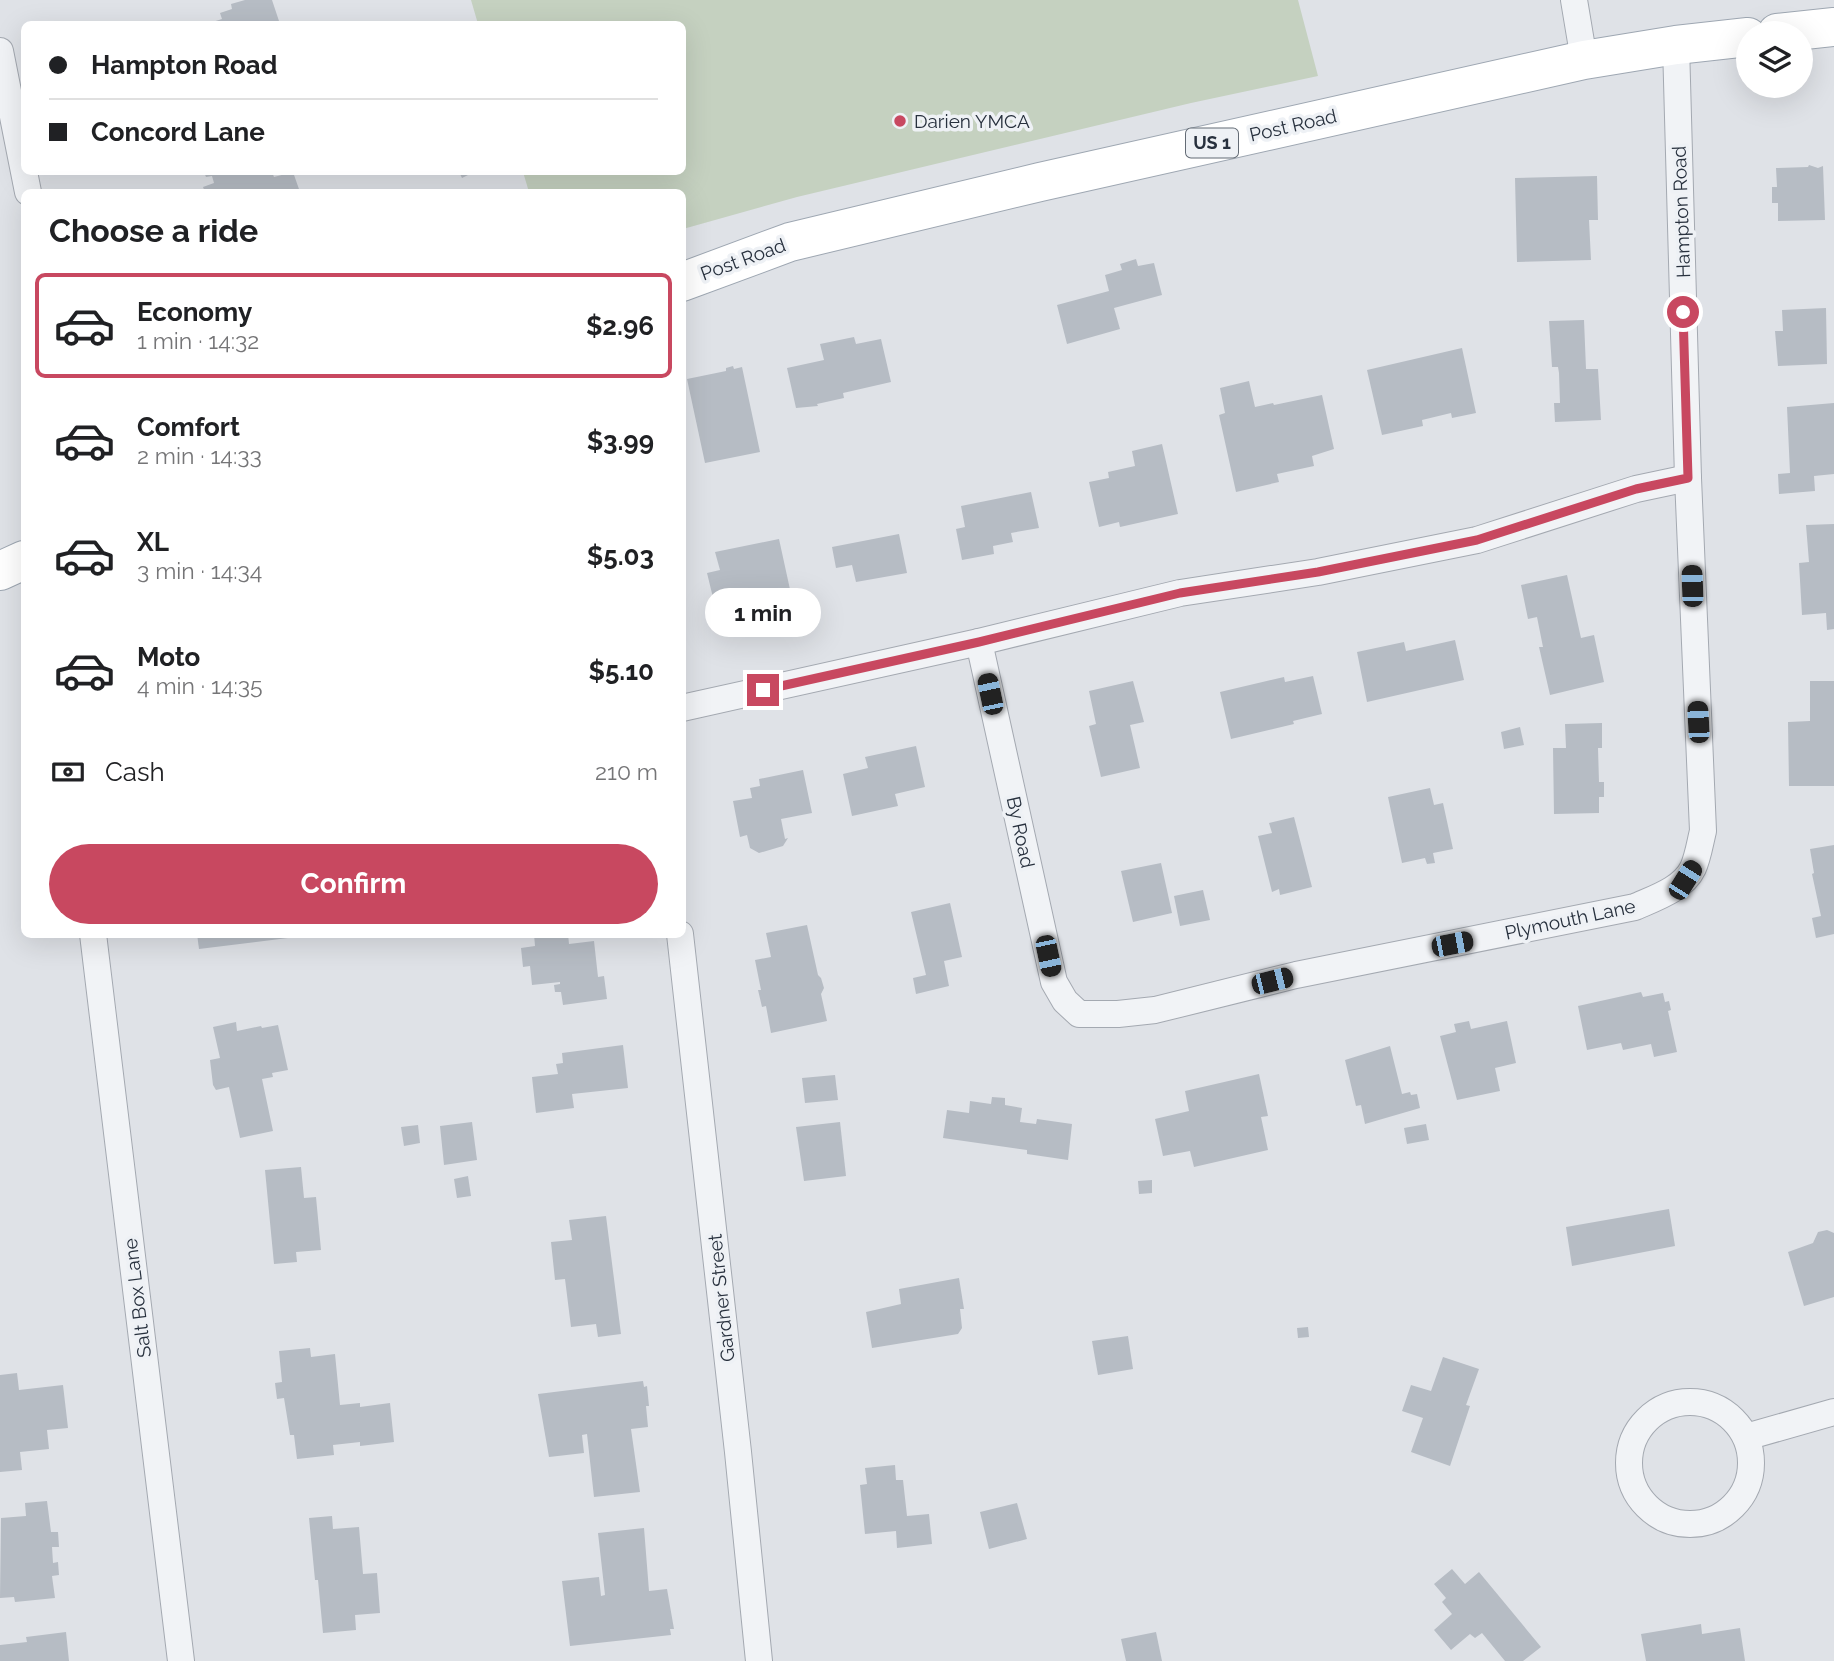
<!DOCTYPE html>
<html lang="en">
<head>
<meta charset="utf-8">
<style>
	:root { --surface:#fff; --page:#f2f2f2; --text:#202124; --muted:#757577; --line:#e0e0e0; --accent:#c84860 }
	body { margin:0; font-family:Raleway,sans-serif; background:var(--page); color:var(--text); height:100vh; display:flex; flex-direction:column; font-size:26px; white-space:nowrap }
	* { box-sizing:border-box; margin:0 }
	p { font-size:23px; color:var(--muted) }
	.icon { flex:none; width:38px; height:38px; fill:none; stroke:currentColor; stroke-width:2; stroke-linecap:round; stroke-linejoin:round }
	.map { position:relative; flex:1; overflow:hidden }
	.sheet { position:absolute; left:21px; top:189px; width:665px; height:749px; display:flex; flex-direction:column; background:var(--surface); border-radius:10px; box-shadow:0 7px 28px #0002 }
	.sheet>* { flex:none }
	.guide { position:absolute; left:21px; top:21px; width:665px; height:154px; border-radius:10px; box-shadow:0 7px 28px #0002; display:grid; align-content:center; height:154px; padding:0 28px; background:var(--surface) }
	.tools { position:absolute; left:1736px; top:21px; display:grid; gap:14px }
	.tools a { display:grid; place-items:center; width:77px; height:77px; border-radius:50%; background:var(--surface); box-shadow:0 7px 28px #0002; font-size:35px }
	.end { position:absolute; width:32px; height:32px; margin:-16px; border:9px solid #c84860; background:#fff; box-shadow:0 0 0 4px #fff }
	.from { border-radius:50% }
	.bubble { position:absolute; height:49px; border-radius:24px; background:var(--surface); box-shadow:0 7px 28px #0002; font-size:23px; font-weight:700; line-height:49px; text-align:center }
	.car { position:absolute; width:21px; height:42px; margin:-21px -10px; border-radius:9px; box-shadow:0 0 5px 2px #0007; background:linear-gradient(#222 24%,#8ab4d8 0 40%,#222 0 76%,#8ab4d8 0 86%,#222 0) }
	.guide b { display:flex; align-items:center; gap:24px; height:66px; font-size:26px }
	.guide b+b { border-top:2px solid var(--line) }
	.guide i { width:18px; height:18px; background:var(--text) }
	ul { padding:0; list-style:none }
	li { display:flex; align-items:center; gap:21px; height:105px; margin:0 14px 10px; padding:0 14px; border:4px solid transparent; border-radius:10px }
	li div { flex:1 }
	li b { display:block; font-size:26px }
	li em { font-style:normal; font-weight:700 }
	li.on { border-color:var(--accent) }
	li>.icon { width:63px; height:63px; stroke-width:1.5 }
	h2 { padding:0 28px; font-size:32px; line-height:84px }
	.pay { display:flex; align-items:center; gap:18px; height:77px; padding:0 28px; font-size:26px }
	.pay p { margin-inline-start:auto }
	.action { display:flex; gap:14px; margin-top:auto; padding:14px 28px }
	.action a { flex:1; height:80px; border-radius:42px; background:var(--accent); color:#fff; font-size:28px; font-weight:700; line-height:80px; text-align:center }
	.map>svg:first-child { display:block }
</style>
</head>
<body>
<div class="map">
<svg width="1834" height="1661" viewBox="0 0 1834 1661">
	<rect width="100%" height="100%" fill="#dfe2e7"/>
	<!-- green -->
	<path fill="#c5d1c0" d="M471,0H1298L1318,76L1191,103L797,197L683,229L682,192H529L523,172H682V24H478Z"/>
	<!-- building -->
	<g fill="#b6bcc4">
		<path d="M245,0H272L280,24H206L222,19L220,13L232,9L231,4Z"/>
		<path d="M1809,165L1818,168L1823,166L1825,220L1778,221V203H1772V187H1777L1776,168L1808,167Z"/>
		<path d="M204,172H272L274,177L293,172L300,192H205L203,187L214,183L212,176L206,177Z"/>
		<path d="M459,172H474L462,178Z"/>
		<path d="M1597,176L1598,220H1589L1591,260L1517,262L1515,178Z"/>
		<path d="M1136,259L1138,266L1154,263L1162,295L1114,308L1120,329L1067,344L1057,305L1109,291L1105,275L1122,270L1120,264Z"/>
		<path d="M1826,308L1827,364L1778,366L1775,331H1783L1782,310Z"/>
		<path d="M1584,320L1586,369H1598L1601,420L1555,422L1554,403H1560L1559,373L1558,367H1552L1549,321Z"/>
		<path d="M854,337L856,344L881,339L891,382L843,393L844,398L817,404L818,406L796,408L787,368L824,360L820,344Z"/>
		<path d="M1462,348L1476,413L1452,418L1451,413L1422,420L1423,426L1382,435L1367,370Z"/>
		<path d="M733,366L734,369L742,367L760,452L705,463L687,379L726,371V368Z"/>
		<path d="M1249,381L1255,407L1273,403L1274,405L1322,395L1334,449L1312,456L1314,466L1277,474L1279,482L1236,492L1219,415L1225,413L1220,388Z"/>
		<path d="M1834,403V474L1814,476L1815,491L1779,494L1778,474L1790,473L1787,407Z"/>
		<path d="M1162,444L1178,514L1120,527L1119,522L1099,527L1089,482L1109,478L1108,472L1135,466L1132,451Z"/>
		<path d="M1031,492L1039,528L1011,533L1013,542L993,546L994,554L962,560L956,529L965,527L961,506Z"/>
		<path d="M1834,524V629L1827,630L1826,613L1802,615L1799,563L1809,562L1806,525Z"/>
		<path d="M899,534L907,573L856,582L852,565L836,568L832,547Z"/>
		<path d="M779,539L791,594L765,600L766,604L717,614L707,573L720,570L715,552Z"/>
		<path d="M1567,575L1581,638L1594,635L1604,682L1550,695L1539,647H1543L1537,617L1528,619L1521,585Z"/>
		<path d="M1455,640L1464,680L1367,702L1357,652L1404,642L1406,651Z"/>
		<path d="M1313,676L1322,714L1293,721L1294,724L1231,739L1220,692L1284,677L1285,682Z"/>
		<path d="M1133,681L1144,722L1130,725L1140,768L1101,777L1089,726L1096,724L1089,691Z"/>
		<path d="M1810,681H1834V786H1789L1788,722L1810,721Z"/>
		<path d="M1602,723V748H1598L1599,782H1604V797H1599V813L1554,814L1553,748H1566L1565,724Z"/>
		<path d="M1520,727L1524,745L1504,749L1501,732Z"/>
		<path d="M916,746L925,787L895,794L898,806L852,816L843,774L868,768L865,757Z"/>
		<path d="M803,770L812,813L781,819L785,839L788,838L783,846L759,853L750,848L747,835L740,837L733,801L752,798L750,788L760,786L759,779Z"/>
		<path d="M1430,788L1434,805L1443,803L1453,849L1433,853L1435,863L1427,864L1425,858L1402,863L1388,797Z"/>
		<path d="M1294,817L1312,887L1280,895L1279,889L1272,892L1258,836L1272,833L1269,823Z"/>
		<path d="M1834,845V934L1816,938L1812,918L1821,916L1812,874L1814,873L1810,849Z"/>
		<path d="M1161,863L1172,913L1133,922L1121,871Z"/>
		<path d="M1203,890L1210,920L1180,926L1174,896Z"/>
		<path d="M950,903L962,957L944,961L949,986L916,994L913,978L926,975L911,912Z"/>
		<path d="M807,925L818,975L821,978L824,988L821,994L827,1021L771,1033L766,1006L762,1007L758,990H761L755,960L771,957L766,933Z"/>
		<path d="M197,934H288V938L199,949Z"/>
		<path d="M534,934H568L569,944L594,941L598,977L604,976L607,999L563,1005L561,992H555L554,985L560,984V982L532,985L530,966L523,967L521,948L535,946Z"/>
		<path d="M1641,992L1643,997L1663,993L1665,1002L1669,1001L1671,1010L1668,1011L1677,1052L1654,1057L1651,1044L1623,1050L1621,1043L1587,1050L1578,1006Z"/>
		<path d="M1469,1021L1471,1029L1507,1021L1516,1063L1495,1068L1500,1091L1457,1100L1440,1036L1456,1032L1454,1024Z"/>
		<path d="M236,1022L237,1031L261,1026L262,1028L278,1025L288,1070L272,1073L273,1077L262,1079L273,1131L240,1138L229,1087L216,1090L213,1085L210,1060L220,1058L213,1027Z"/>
		<path d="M623,1045L628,1088L572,1094L574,1108L536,1113L532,1077L558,1074L556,1064L563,1063L562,1053Z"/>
		<path d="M1390,1046L1402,1094L1410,1092L1411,1095L1417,1094L1420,1108L1365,1124L1361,1105L1356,1106L1345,1060Z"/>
		<path d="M1259,1074L1268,1116L1261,1117L1268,1150L1194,1167L1190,1151L1163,1156L1155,1119L1189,1111L1185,1091Z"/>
		<path d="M835,1075L838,1100L805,1103L802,1078Z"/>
		<path d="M992,1097L1005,1098V1105L1022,1108L1020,1122L1036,1124L1037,1119L1072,1124L1068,1160L1027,1154V1150L943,1138L947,1110L969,1113L970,1101L991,1104Z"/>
		<path d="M472,1122L477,1160L444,1165L440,1126Z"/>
		<path d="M840,1122L846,1176L804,1181L796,1127Z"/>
		<path d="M1426,1124L1429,1140L1407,1144L1404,1128Z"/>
		<path d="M418,1125L420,1143L404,1146L401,1127Z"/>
		<path d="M301,1167L304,1198L316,1197L321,1250L296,1252L297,1262L274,1264L265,1170Z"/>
		<path d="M468,1176L471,1196L457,1198L454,1179Z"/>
		<path d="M1152,1180V1193L1139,1194L1138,1181Z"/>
		<path d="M1669,1209L1675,1246L1572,1266L1566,1227Z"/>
		<path d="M606,1216L621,1334L598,1337L596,1324L571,1327L565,1279L555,1280L551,1242L572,1240L569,1220Z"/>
		<path d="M1827,1230L1834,1233V1297L1804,1306L1788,1252L1813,1243L1818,1232Z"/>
		<path d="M959,1278L964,1309H960L962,1328L958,1334L872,1348L866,1312L901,1304L899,1289Z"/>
		<path d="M1308,1327L1309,1337L1298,1338L1297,1328Z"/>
		<path d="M1128,1336L1133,1369L1098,1375L1092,1341Z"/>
		<path d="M310,1348L311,1357L335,1354L340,1405L360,1403V1407L390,1403L394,1442L360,1446V1442L333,1445L334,1455L297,1459L294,1435H290L284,1398L277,1399L275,1383L282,1382L279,1351Z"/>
		<path d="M1443,1357L1479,1369L1466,1405L1470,1406L1450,1466L1411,1452L1423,1418L1402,1411L1411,1385L1431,1391Z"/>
		<path d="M17,1373L19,1390L63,1385L68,1428L47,1430L49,1449L20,1452L22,1470L0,1472V1375Z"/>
		<path d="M643,1381L644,1387L647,1386L649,1406H646L648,1427L631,1429L640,1492L594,1497L587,1434L582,1435L584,1453L549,1457L538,1394Z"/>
		<path d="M895,1465L896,1480H903L907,1516L929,1514L932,1544L897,1548L896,1531L865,1534L860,1485L867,1484L865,1468Z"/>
		<path d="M47,1501L51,1532H58L59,1547H52L53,1563L58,1562L59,1575L52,1576L55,1598L15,1602L14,1597L0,1598L1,1518L26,1516L25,1503Z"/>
		<path d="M1017,1503L1027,1539L989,1549L980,1512Z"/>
		<path d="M332,1516L333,1529L359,1527L363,1574L377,1573L380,1613L355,1615L356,1630L323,1633L318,1580H315L309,1518Z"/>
		<path d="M644,1528L649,1591L667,1589L674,1629H670L671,1635L570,1646L562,1581L599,1577L601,1596L605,1595L598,1533Z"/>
		<path d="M1452,1569L1465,1584L1479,1572L1541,1647L1523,1661H1505L1482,1633L1475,1638L1470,1634L1451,1650L1434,1630L1452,1614L1442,1602L1446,1598L1434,1584Z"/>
		<path d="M1701,1624L1702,1634L1740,1628L1745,1661H1646L1641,1634Z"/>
		<path d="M66,1632L69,1661H0V1645L27,1642L26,1637Z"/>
		<path d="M1156,1632L1162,1661H1126L1121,1639Z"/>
	</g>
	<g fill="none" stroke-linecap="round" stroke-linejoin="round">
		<defs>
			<g id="street">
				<path d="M1574,0L1584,60"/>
				<path d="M0,51L28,192"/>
				<path d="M979,642L1054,982L1065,1001L1079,1014H1118L1155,1010L1296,975L1635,907C1655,898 1683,889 1693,868C1698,857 1700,843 1703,831L1688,478L1676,45"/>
				<path d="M682,708L979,642L1180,593L1318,572L1477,540L1636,489L1688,478"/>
				<path d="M93,934L181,1661"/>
				<path d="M680,934L738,1452L759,1661"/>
				<circle cx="1690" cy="1463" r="61"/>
				<path d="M1746,1437L1834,1412"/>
			</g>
			<g id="primary">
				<path d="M1777,33L1834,27"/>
				<path d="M682,282L790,242L1040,182L1584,60L1676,45L1748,37"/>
				<path d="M0,571L24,560"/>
			</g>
		</defs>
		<!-- street casing -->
		<use href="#street" stroke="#a4a9b1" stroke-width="28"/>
		<!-- primary casing -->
		<use href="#primary" stroke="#9ea7b2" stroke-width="40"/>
		<!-- street -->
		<use href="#street" stroke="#f1f3f6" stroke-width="26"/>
		<!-- primary -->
		<use href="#primary" stroke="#fff" stroke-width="38"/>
	</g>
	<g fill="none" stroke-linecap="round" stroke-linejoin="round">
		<!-- route -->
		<path stroke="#c84860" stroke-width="9" d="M763,690L979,642L1180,593L1318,572L1477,540L1636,489L1688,478L1683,312"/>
	</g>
	<!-- markers -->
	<circle fill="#c84860" stroke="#eef1f5" stroke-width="2.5" cx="900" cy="121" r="7"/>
	<g text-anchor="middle" stroke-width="7" stroke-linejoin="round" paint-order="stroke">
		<!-- shield labels -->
		<rect fill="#eef1f5" stroke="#636b75" stroke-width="2" x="1186" y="128.5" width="52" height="29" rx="5"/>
		<g font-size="18" font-weight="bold" fill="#28313e">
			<text x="1212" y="149">US 1</text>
		</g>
		<!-- poi labels -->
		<g font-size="19" fill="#28313e" stroke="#eef1f5" text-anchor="start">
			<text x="914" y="128">Darien YMCA</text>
		</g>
		<!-- street labels -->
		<g font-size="19" fill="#28313e" stroke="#eef1f5">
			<text transform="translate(1293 125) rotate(-13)" y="7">Post Road</text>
			<text transform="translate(1681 212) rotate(-92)" y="7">Hampton Road</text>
			<text transform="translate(743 259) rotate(-20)" y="7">Post Road</text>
			<text transform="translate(1021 832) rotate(78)" y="7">By Road</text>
			<text transform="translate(1570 919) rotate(-12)" y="7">Plymouth Lane</text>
			<text transform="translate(137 1298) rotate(-97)" y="7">Salt Box Lane</text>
			<text transform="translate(721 1298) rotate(-96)" y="7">Gardner Street</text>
		</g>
	</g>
</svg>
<div class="tools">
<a><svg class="icon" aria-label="layers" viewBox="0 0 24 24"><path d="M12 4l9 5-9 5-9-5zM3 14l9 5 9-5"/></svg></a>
</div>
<i class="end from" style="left:1683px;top:312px"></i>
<i class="end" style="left:763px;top:690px"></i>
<div class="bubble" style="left:705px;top:588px;width:116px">1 min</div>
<i class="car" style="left:1692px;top:586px;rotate:358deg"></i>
<i class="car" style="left:990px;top:694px;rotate:348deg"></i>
<i class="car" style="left:1698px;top:722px;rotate:357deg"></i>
<i class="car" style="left:1685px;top:880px;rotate:32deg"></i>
<i class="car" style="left:1452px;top:944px;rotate:79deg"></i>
<i class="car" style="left:1048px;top:956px;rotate:168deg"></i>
<i class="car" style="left:1272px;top:981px;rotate:76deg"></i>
<div class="guide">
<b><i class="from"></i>Hampton Road</b>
<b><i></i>Concord Lane</b>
</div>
<section class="sheet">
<h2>Choose a ride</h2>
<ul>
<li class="on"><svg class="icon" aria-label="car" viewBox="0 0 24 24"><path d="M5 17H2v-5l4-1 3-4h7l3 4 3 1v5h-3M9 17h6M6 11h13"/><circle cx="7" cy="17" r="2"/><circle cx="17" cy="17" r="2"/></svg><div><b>Economy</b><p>1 min · 14:32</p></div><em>$2.96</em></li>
<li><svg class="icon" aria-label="car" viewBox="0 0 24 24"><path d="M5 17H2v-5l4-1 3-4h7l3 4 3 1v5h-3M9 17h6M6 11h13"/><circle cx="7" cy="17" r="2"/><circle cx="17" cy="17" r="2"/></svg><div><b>Comfort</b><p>2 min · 14:33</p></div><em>$3.99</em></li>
<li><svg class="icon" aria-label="car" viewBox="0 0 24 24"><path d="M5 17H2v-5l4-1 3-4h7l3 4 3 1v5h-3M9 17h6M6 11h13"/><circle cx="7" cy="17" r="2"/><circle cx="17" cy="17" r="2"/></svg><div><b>XL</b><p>3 min · 14:34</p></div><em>$5.03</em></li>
<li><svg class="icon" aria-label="car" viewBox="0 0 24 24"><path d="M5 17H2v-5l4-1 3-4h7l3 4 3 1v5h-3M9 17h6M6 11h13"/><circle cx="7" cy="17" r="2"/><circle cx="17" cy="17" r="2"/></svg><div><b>Moto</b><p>4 min · 14:35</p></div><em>$5.10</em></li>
</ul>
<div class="pay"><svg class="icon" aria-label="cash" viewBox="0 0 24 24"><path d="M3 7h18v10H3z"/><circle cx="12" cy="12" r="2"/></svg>Cash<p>210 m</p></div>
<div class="action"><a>Confirm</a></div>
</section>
</div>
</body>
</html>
